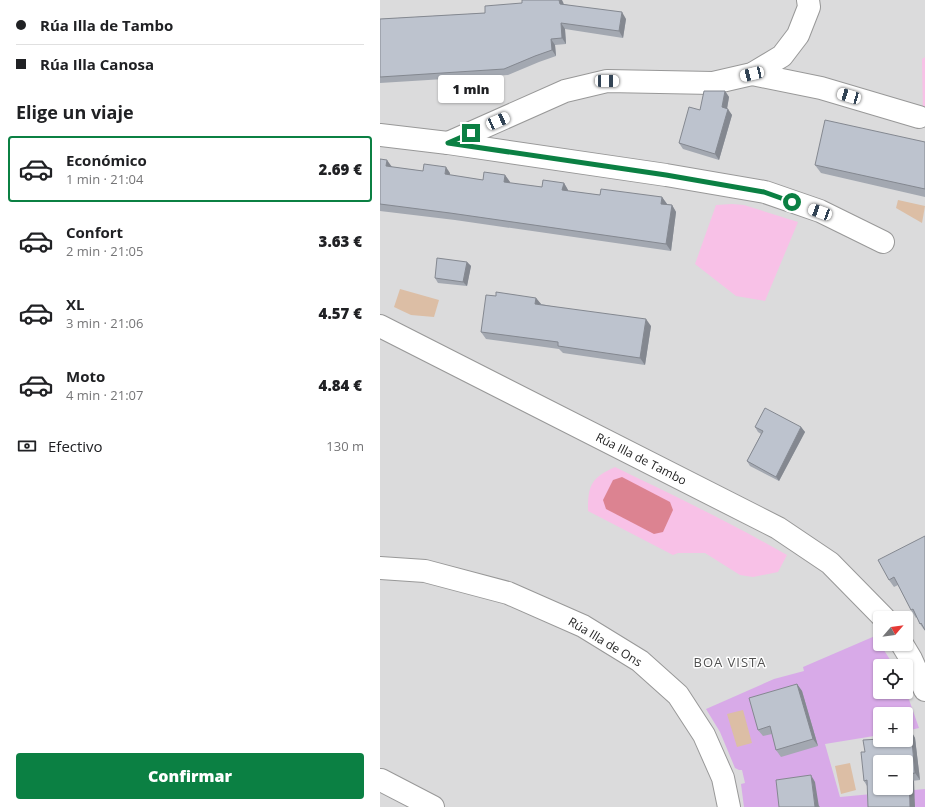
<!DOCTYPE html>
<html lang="es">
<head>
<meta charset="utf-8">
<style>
	:root { --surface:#fff; --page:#f2f2f2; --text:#202124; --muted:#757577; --line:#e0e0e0; --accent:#0b8043 }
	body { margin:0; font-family:"Open Sans",sans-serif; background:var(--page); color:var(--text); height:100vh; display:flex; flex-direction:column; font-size:15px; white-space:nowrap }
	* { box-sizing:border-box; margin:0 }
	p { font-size:13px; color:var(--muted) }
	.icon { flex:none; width:22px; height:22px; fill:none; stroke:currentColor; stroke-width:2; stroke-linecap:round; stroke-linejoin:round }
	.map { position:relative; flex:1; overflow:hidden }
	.panel { display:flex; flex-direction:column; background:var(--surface); width:380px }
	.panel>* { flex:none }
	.hud { display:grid; align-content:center; height:88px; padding:0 16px; background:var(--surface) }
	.needle { width:26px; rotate:62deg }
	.tools { position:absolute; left:493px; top:611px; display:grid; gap:8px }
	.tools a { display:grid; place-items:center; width:40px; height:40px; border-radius:4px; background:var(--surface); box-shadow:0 1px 3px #0004; font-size:20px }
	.end { position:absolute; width:18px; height:18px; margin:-9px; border:5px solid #0b8043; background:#fff; box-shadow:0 0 0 2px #fff }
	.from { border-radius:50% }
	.bubble { position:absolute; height:28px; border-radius:4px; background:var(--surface); box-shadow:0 1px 3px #0004; font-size:13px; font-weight:800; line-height:28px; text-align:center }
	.car { position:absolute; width:12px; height:24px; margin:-12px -6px; border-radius:5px; box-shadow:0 0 3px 1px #0007; background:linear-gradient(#fff 24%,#345 0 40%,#fff 0 76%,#345 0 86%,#fff 0) }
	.hud b { display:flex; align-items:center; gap:14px; height:38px; font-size:15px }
	.hud b+b { border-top:1px solid var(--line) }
	.hud i { width:10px; height:10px; background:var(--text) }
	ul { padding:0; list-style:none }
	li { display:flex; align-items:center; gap:12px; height:66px; margin:0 8px 6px; padding:0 8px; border:2px solid transparent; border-radius:4px }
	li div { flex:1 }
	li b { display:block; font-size:15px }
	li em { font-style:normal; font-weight:800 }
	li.on { border-color:var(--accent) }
	li>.icon { width:36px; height:36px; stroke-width:1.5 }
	h2 { padding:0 16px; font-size:18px; line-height:48px }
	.pay { display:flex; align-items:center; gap:10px; height:44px; padding:0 16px; font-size:15px }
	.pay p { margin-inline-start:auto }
	.primary-button { display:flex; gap:8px; margin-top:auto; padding:8px 16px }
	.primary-button a { flex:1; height:46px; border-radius:4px; background:var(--accent); color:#fff; font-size:16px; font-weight:800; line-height:46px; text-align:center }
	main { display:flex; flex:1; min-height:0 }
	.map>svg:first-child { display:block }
</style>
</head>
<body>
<main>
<section class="panel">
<div class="hud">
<b><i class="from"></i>Rúa Illa de Tambo</b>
<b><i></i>Rúa Illa Canosa</b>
</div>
<h2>Elige un viaje</h2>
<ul>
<li class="on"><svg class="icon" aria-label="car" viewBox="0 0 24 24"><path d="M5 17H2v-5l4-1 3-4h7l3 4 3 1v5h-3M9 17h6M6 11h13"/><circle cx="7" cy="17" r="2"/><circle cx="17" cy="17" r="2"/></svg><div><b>Económico</b><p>1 min · 21:04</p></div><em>2.69 €</em></li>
<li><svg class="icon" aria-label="car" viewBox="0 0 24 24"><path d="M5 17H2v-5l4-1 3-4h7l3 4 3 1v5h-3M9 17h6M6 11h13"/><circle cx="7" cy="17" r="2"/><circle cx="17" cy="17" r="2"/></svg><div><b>Confort</b><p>2 min · 21:05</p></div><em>3.63 €</em></li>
<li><svg class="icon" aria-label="car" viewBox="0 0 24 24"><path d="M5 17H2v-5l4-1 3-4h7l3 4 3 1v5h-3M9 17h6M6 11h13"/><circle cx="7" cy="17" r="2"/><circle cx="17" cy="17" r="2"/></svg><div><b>XL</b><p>3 min · 21:06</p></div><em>4.57 €</em></li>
<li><svg class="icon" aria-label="car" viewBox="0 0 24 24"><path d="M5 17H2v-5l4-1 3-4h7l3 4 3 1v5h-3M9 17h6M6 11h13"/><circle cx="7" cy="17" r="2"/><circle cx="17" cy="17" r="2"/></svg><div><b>Moto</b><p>4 min · 21:07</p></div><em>4.84 €</em></li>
</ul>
<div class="pay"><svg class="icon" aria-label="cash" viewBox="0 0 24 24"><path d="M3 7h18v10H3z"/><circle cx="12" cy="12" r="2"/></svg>Efectivo<p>130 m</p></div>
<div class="primary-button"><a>Confirmar</a></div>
</section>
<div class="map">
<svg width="545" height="807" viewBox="0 0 545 807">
	<rect width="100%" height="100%" fill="#e4e5ef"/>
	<!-- residential -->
	<path fill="#dbdbdc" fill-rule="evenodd" d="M0,0H545V807H0ZM500,618H526V644H500ZM500,666H526V692H500ZM500,714H526V740H500ZM500,762H526V788H500Z"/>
	<!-- grass -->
	<path fill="#d8aae8" d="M495,636L514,666H500V692L526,691L539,728L526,731V714H500V735L445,744L460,797L545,789V807H364L361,784L365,783L362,770H359L355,768L340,732L326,709L394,679L424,671L423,667Z"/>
	<!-- park -->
	<g fill="#f8c1e7">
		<path d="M545,57V120L543,115L542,59Z"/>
		<path d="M352,204L364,205L418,222L385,301L356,296L315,264L336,205Z"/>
		<path d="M235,467C293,495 351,523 407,555L398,572L373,577L360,575L325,553H298L293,555L208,511C208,485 211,478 235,467Z"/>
	</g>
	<!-- pitch -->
	<path fill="#dc8391" d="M242,477L290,502L293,510L283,532L274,534L226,509L223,500L233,480Z"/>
	<!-- water -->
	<g fill="#dcbea5">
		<path d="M518,200L545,206L542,223L516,208Z"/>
		<path d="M20,289L59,300L54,317L31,315L14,307Z"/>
		<path d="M363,710L372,743L357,747L347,714Z"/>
		<path d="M470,763L476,790L461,794L455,766Z"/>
	</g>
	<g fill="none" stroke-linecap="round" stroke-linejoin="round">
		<defs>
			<g id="street">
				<path d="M372,74L441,88L539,117"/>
				<path d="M0,135L68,143L286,175L385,192L440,211L503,242"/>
				<path d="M68,143L185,91L227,81L333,83L372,74L402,56L418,35L429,7L428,0"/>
				<path d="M0,326L398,528L450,563L504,618"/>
				<path d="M0,568L45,571L128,593L203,626L260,661L298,695L324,735L343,778L349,807"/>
				<path d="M522,644L531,659L545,690"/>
				<path d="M1,780L53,807"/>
			</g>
		</defs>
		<!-- street casing -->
		<use href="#street" stroke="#989898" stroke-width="24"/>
		<!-- street -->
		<use href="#street" stroke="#fff" stroke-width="22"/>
	</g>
	<!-- wall -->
	<g fill="#a3a8b1">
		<path d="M183,2L184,4L246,19L243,38L185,29L186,44L175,45L176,56L159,62L128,75L0,83V19L105,13Z"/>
		<path d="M345,91L349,97L347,109L352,115L339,160L303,149L299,143L320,110Z"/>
		<path d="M545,142V197L441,173L435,165Z"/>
		<path d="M0,159L12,167L43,171L70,173V175L103,180L125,175L130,182L129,183L162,187L184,183L188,190V191L220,195L282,197L287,204L292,205L296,212L291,251L75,220L0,211Z"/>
		<path d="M87,262L91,266L87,286L58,283L55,278Z"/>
		<path d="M116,296L156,298L161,304L271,326L265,365L183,353L179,349L106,339L101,332Z"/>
		<path d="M375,427H421L425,432L399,481L370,466L367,461L381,434L378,432Z"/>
		<path d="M545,536V631L540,624L537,617L536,618L531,610L518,585L514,587L509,580Z"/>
		<path d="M417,684L422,691L438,746L401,757L396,750L392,734L383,736L378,730Z"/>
		<path d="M531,731L535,738L540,780L487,786L484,781L485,752L500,740Z"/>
	</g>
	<!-- shaded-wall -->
	<g fill="#848890">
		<path d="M179,0H182L183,2L184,10L180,4Z"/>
		<path d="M242,12L246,19L243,38L239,31Z"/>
		<path d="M181,23L185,29L186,44L182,38Z"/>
		<path d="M171,39L175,45L176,56L172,50Z"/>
		<path d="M345,91L349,97L346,114L342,107Z"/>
		<path d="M348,109L352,115L339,160L335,154Z"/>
		<path d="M7,160L12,167L6,166Z"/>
		<path d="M66,167L70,173L69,181L65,174Z"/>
		<path d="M125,175L130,182L128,189L124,182Z"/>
		<path d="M184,183L188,190L187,197L182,190Z"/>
		<path d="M282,197L287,204L286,210L281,204Z"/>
		<path d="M292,205L296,212L291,251L286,244Z"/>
		<path d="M87,262L91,266L87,286L83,282Z"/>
		<path d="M156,298L161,304H155Z"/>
		<path d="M266,319L271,326L265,365L260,358Z"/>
		<path d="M421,427L425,432L399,481L396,477Z"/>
		<path d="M417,684L422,691L438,746L433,739Z"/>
		<path d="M531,731L535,738L540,780L535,773Z"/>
		<path d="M529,774L534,781L535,807H530Z"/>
		<path d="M431,775L435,782L439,807H435Z"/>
	</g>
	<!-- building -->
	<g fill="#bdc3ce" stroke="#848890" fill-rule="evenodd">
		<path d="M142,0H179L180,4L242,12L239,31L181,23L182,38L171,39L172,50L155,56L124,69L0,77V19L105,13V6L142,3Z"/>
		<path d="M324,91H345L342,107L348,109L335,154L299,143L309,107L320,110Z"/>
		<path d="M445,120L545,142V189L435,165Z"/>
		<path d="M0,159L7,160L6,166L43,171L44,164L66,167L65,174L103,180L104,172L125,175L124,182L162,187L163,180L184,183L182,190L220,195L221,189L282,197L281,204L292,205L286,244L70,213L0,204Z"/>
		<path d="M57,258L87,262L83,282L55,278Z"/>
		<path d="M116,292L156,298L155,304L266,319L260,358L178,346V342L101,332L106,295L116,296Z"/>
		<path d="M385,408L421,427L396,477L367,461L383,431L375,427Z"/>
		<path d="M545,536V630L541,623L540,624L533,609L531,610L514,577L509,580L498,560Z"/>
		<path d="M417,684L433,739L396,750L390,726L378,730L369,698Z"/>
		<path d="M531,731L535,773L529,774L530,807H488L487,780L484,781L481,752H485L483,740L500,739V740H526V732ZM500,762H526V788H500Z"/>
		<path d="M431,775L435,807L439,806V807H399L396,780Z"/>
	</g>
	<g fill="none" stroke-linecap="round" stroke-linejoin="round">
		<!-- route -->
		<path stroke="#0b8043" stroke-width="5" d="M91,133L68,143L286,175L384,192L412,202"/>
	</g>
	<g text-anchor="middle" stroke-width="3" stroke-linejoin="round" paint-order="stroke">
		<!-- street labels -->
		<g font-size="12" fill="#1e1e1e" stroke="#fff">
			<text transform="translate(261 459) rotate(27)" y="4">Rúa Illa de Tambo</text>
			<text transform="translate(225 642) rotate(31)" y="4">Rúa Illa de Ons</text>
		</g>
		<!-- neighbourhood labels -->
		<g font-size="13" letter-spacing="1" fill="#515151" stroke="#fff">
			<text x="350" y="667">BOA VISTA</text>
		</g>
	</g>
</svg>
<div class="tools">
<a><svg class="needle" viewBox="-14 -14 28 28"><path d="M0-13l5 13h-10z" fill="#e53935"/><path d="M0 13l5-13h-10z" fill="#757577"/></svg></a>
<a><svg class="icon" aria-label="locate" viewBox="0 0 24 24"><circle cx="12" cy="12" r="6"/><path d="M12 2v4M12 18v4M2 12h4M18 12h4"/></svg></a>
<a>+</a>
<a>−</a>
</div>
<i class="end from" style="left:412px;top:202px"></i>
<i class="end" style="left:91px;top:133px"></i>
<div class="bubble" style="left:58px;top:75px;width:66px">1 min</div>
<i class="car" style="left:372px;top:74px;rotate:257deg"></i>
<i class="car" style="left:227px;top:81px;rotate:91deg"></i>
<i class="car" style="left:469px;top:96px;rotate:286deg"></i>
<i class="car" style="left:118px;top:121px;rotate:66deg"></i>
<i class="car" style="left:440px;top:212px;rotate:290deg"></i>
</div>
</main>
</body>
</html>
